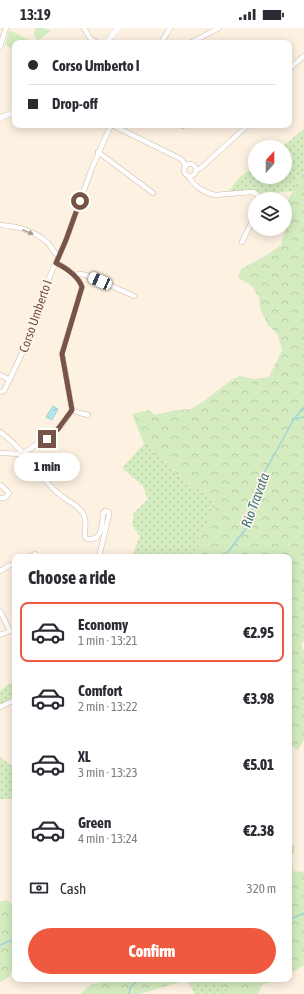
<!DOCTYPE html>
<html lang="en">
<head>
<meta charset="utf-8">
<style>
	:root { --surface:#fff; --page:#f7f7f7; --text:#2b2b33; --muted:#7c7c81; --line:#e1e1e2; --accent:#ef5940 }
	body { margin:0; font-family:"Asap Condensed",sans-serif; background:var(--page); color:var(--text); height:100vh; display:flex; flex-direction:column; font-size:15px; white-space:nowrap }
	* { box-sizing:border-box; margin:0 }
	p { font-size:13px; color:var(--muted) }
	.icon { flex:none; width:22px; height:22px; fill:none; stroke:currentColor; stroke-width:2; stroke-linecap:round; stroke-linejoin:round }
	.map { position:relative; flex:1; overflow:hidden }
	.panel { position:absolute; left:12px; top:526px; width:280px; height:428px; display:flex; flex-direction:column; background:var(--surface); border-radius:8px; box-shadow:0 2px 10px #0003 }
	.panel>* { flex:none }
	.guide { position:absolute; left:12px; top:12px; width:280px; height:88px; border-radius:8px; box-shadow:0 2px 10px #0003; display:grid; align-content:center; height:88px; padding:0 16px; background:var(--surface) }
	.needle { width:26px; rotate:21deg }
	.buttons { position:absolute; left:248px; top:112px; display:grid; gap:8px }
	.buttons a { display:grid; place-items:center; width:44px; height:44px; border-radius:50%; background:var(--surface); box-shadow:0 2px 10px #0003; font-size:20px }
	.end { position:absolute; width:18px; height:18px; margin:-9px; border:5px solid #775447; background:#fff; box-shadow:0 0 0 2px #fff }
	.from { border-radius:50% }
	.bubble { position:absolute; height:28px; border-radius:14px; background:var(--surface); box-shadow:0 2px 10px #0003; font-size:13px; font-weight:800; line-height:28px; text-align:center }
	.car { position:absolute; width:12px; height:24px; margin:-12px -6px; border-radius:5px; box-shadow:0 0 3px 1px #0007; background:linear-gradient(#fff 24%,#345 0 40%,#fff 0 76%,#345 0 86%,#fff 0) }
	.guide b { display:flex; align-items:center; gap:14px; height:38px; font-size:15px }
	.guide b+b { border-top:1px solid var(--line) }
	.guide i { width:10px; height:10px; background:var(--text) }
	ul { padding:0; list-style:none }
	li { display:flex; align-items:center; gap:12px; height:60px; margin:0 8px 6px; padding:0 8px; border:2px solid transparent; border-radius:8px }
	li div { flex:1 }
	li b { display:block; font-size:15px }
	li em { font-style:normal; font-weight:800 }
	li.on { border-color:var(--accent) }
	li>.icon { width:36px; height:36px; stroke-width:1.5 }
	h2 { padding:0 16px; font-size:18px; line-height:48px }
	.pay { display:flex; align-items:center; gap:10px; height:44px; padding:0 16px; font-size:15px }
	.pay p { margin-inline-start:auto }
	.primary-button { display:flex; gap:8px; margin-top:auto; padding:8px 16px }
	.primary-button a { flex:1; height:46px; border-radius:24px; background:var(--accent); color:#fff; font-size:16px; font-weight:800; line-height:46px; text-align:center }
	.status { display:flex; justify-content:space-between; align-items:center; height:28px; padding:0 20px; background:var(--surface); direction:ltr }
	.status svg { height:11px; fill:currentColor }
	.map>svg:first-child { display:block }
</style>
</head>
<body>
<div class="status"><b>13:19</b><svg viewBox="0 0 49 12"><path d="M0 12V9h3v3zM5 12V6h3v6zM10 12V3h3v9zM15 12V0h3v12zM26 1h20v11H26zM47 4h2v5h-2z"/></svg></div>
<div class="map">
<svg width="304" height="966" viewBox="0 0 304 966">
	<defs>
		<pattern id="grass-dots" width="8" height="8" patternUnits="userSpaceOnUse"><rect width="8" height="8" fill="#d5ecc0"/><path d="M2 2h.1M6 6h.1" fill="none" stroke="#bacca6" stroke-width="1.8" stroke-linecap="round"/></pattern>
		<pattern id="forest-crowns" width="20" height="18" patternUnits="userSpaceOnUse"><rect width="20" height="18" fill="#d5ecc0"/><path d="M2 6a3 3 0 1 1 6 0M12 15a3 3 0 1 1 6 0" fill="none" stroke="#bacca6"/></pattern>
		<pattern id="water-ripples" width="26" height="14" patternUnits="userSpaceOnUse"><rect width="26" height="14" fill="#b6e5e8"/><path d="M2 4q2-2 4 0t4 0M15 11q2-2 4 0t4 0" fill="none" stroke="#99bcbe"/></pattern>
	</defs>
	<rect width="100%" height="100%" fill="#fdf1e2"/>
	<!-- grass -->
	<g fill="url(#grass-dots)">
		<path d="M304,101V144L302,145L293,163L262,166L255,162L228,164L240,149L255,138V149H285V119H282Z"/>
		<path d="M144,416L166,435L176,446L212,471L215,480L199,508L195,529H129L133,526L140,508L132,497L134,485L148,471L143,458L122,440Z"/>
		<path d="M15,654V669L0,677V663L9,656Z"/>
		<path d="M0,729L15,740V769L9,771H0Z"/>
		<path d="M188,951H214L232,966H195L187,952Z"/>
	</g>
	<!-- forest -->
	<g fill="url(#forest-crowns)">
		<path d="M304,144V613L301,617L304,623V712L298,722L289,716V529H195L199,508L215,480L212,471L176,446L166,435L144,416L132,386L149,382L155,387L176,382L191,381L204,373L233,351L240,348L255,351L269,349L282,322L278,307L268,297L261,283L259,269L251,257L238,250L241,241L267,227L281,217L285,201L288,172L302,145Z"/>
		<path d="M289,816L295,818L292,829L293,843L304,844V937L293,944L289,943Z"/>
		<path d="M6,872L12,876L15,882V938L9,949L0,954V874Z"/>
		<path d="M124,951H188L187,952L140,966H80L92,956Z"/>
		<path d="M214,951H275V953L262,957L258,966H232Z"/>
	</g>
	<!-- garden -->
	<g fill="#d5ecc0">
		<path d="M36,0H43L51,3L38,12L35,10L34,6Z"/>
		<path d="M9,2L35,15H27L23,12L20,15H15V23L5,16Z"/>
	</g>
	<!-- water -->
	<path fill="url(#water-ripples)" stroke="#9bd6db" d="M53,378L58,381L52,392L46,389Z"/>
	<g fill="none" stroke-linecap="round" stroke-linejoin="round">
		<!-- stream -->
		<g stroke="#9bd6db" stroke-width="1.5">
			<path d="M294,391L304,389"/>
			<path d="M224,529L248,498L264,445L294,391L304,379"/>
			<path d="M289,892L304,885"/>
			<path d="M0,917L15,911"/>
			<path d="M129,966L130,960L137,953"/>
		</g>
		<defs>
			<g id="minor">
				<path d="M84,0L90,10L97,15"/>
				<path d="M161,15L170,0"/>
				<path d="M190,15L219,0"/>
				<path d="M0,19L6,0"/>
				<path d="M289,41L304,28"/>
				<path d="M112,97L181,131L186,138"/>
				<path d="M182,97L183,98"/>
				<path d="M98,124L153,165"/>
				<circle cx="190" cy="142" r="6"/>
				<path d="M196,142L201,140L248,97"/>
				<path d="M189,148C192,157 205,165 215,167L252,164L255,165L261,171"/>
				<path d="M0,197C17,198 34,203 47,214C52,219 53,225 59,228"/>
				<path d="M242,214L255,188"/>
				<path d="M74,247L81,246L89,248L134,268"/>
				<path d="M0,347L10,352"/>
				<path d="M0,364L4,363L29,311L49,250L66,212L92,140L111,97"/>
				<path d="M72,382L80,385L88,387"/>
				<path d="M0,404C24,420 37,448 59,466C67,473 78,477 83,485C88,494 84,501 85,509L87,511C103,513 102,496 103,485L105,483L109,484V487L99,529"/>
				<path d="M0,425L22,426L53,406L63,396L72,382L62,325L82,259C78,247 67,240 56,235"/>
				<path d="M0,470H5L9,465L1,457"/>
				<path d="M29,529L35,526"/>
				<path d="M0,543L10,537H15"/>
				<path d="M0,583L10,603L0,607"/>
				<path d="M0,679L15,672"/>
			</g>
			<g id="tertiary">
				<path d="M106,15L118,0"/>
				<path d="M0,90L15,84"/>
			</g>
		</defs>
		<!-- minor casing -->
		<use href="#minor" stroke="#d1b9ab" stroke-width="5.5"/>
		<!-- tertiary casing -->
		<use href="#tertiary" stroke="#d1b9ab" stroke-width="6"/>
		<!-- minor -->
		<use href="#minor" stroke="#fff" stroke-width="4.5"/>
		<!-- tertiary -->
		<use href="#tertiary" stroke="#fff" stroke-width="5.5"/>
	</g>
	<!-- one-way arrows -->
	<defs><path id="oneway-solid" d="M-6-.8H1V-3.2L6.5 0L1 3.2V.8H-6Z"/></defs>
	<use fill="#ad9891" href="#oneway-solid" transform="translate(28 204) rotate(22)"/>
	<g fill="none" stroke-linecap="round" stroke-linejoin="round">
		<!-- route -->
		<path stroke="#775447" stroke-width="5" d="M47,411L58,401L72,382L62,326L82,259C78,248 66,240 56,235L66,212L80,173"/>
	</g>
	<g text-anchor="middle" stroke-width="3.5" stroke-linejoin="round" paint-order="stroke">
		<!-- street labels -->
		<g font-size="13" fill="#775447" stroke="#fff5ea">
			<text transform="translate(35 288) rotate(-71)" y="5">Corso Umberto I</text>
		</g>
		<!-- water labels -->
		<g font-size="14" font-style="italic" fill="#3a787d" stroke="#fff5ea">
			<text transform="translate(255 472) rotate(-70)" y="5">Rio Travata</text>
		</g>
	</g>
</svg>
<div class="buttons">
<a><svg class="needle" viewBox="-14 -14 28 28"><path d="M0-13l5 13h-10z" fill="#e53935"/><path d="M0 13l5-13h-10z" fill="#7c7c81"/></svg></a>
<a><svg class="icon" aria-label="layers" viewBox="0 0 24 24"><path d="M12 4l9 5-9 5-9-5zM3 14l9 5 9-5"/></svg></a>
</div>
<i class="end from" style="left:80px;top:173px"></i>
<i class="end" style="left:47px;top:411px"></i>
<div class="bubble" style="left:14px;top:425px;width:66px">1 min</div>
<i class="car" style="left:100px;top:253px;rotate:294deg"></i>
<div class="guide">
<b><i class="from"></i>Corso Umberto I</b>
<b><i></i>Drop-off</b>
</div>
<section class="panel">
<h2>Choose a ride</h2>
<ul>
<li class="on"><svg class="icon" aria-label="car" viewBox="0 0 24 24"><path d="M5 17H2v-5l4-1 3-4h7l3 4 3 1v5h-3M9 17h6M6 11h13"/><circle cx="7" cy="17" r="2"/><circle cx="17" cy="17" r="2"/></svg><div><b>Economy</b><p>1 min · 13:21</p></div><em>€2.95</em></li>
<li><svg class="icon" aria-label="car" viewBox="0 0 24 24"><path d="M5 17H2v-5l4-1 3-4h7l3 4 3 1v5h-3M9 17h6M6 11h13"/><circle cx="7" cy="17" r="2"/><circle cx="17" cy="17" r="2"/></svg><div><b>Comfort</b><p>2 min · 13:22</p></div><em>€3.98</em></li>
<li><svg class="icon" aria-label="car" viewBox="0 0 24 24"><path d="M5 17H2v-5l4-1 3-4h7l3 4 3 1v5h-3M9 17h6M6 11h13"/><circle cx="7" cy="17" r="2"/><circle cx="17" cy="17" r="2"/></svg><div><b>XL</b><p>3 min · 13:23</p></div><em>€5.01</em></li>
<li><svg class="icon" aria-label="car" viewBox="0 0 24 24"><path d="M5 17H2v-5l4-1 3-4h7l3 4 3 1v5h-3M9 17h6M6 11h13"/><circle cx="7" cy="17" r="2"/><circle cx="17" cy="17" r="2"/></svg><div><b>Green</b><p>4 min · 13:24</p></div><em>€2.38</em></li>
</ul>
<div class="pay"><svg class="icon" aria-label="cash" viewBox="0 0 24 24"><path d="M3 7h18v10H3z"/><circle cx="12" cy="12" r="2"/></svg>Cash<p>320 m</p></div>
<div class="primary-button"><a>Confirm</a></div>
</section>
</div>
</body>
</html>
